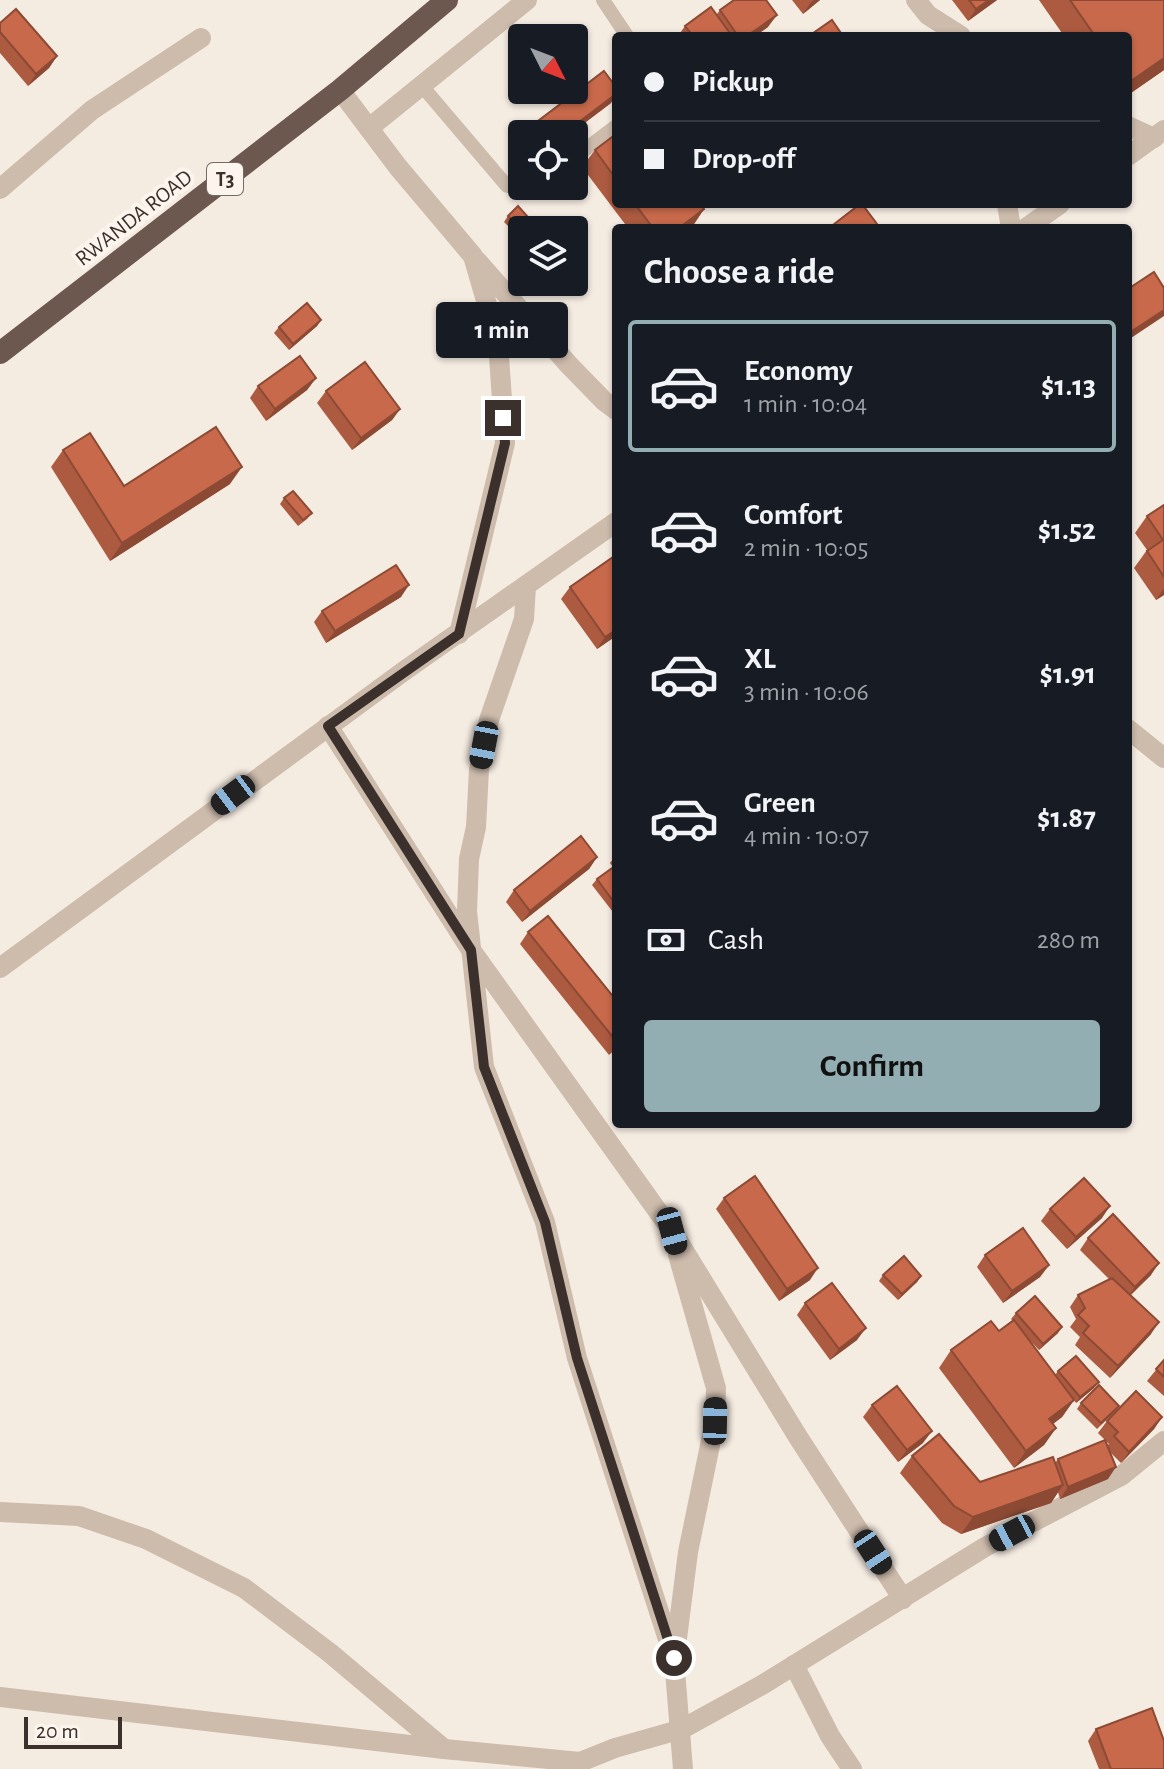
<!DOCTYPE html>
<html lang="en">
<head>
<meta charset="utf-8">
<style>
	:root { --surface:#171b24; --page:#20242c; --text:#f1f3f6; --muted:#9ea1a6; --line:#363941; --accent:#92aeb2 }
	body { margin:0; font-family:"Alegreya Sans",sans-serif; background:var(--page); color:var(--text); height:100vh; display:flex; flex-direction:column; font-size:30px; white-space:nowrap }
	* { box-sizing:border-box; margin:0 }
	p { font-size:26px; color:var(--muted) }
	.icon { flex:none; width:44px; height:44px; fill:none; stroke:currentColor; stroke-width:2; stroke-linecap:round; stroke-linejoin:round }
	.map { position:relative; flex:1; overflow:hidden }
	.panel { position:absolute; left:612px; top:224px; width:520px; height:904px; display:flex; flex-direction:column; background:var(--surface); border-radius:8px; box-shadow:0 2px 6px #0004 }
	.panel>* { flex:none }
	.hud { position:absolute; left:612px; top:32px; width:520px; height:176px; border-radius:8px; box-shadow:0 2px 6px #0004; display:grid; align-content:center; height:176px; padding:0 32px; background:var(--surface) }
	.needle { width:52px; rotate:132deg }
	.fabs { position:absolute; left:508px; top:24px; display:grid; gap:16px }
	.fabs a { display:grid; place-items:center; width:80px; height:80px; border-radius:8px; background:var(--surface); box-shadow:0 2px 6px #0004; font-size:40px }
	.scale { position:absolute; left:24px; bottom:20px; width:98px; box-sizing:border-box; padding-left:8px; border:4px solid #3b302b; border-top:0; font-size:22px; line-height:28px; white-space:nowrap; color:#3b302b; -webkit-text-stroke:6px #fbf5ee; paint-order:stroke }
	.end { position:absolute; width:36px; height:36px; margin:-18px; border:10px solid #3b302b; background:#fff; box-shadow:0 0 0 4px #fff }
	.from { border-radius:50% }
	.bubble { position:absolute; height:56px; border-radius:8px; background:var(--surface); box-shadow:0 2px 6px #0004; font-size:26px; font-weight:700; line-height:56px; text-align:center }
	.car { position:absolute; width:24px; height:48px; margin:-24px -12px; border-radius:10px; box-shadow:0 0 6px 2px #0007; background:linear-gradient(#222 24%,#8ab4d8 0 40%,#222 0 76%,#8ab4d8 0 86%,#222 0) }
	.hud b { display:flex; align-items:center; gap:28px; height:76px; font-size:30px }
	.hud b+b { border-top:2px solid var(--line) }
	.hud i { width:20px; height:20px; background:var(--text) }
	ul { padding:0; list-style:none }
	li { display:flex; align-items:center; gap:24px; height:132px; margin:0 16px 12px; padding:0 16px; border:4px solid transparent; border-radius:8px }
	li div { flex:1 }
	li b { display:block; font-size:30px }
	li em { font-style:normal; font-weight:700 }
	li.on { border-color:var(--accent) }
	li>.icon { width:72px; height:72px; stroke-width:1.5 }
	h2 { padding:0 32px; font-size:36px; line-height:96px }
	.pay { display:flex; align-items:center; gap:20px; height:88px; padding:0 32px; font-size:30px }
	.pay p { margin-inline-start:auto }
	.cta { display:flex; gap:16px; margin-top:auto; padding:16px 32px }
	.cta a { flex:1; height:92px; border-radius:8px; background:var(--accent); color:#111; font-size:32px; font-weight:700; line-height:92px; text-align:center }
	.map>svg:first-child { display:block }
</style>
</head>
<body>
<div class="map">
<svg width="1164" height="1769" viewBox="0 0 1164 1769">
	<rect width="100%" height="100%" fill="#f4ebe1"/>
	<g fill="none" stroke-linecap="round" stroke-linejoin="round">
		<!-- service -->
		<g stroke="#cdbbac" stroke-width="14">
			<path d="M603,0L627,36"/>
			<path d="M422,86L507,186H540"/>
			<path d="M574,158L616,126"/>
		</g>
		<!-- minor -->
		<g stroke="#cdbbac" stroke-width="20">
			<path d="M916,0L928,15L961,36"/>
			<path d="M340,90L398,167L473,256L498,342L505,443L459,634"/>
			<path d="M1128,126L1154,138"/>
			<path d="M369,128L527,0"/>
			<path d="M0,189L92,110L201,38"/>
			<path d="M1007,204L1011,228"/>
			<path d="M477,261L569,365L604,401L616,410"/>
			<path d="M526,586L524,619L489,720L479,770L476,827L469,859L467,911L484,1067L545,1222L577,1358L674,1658L683,1769"/>
			<path d="M328,726L471,950L672,1231L798,1437L903,1599"/>
			<path d="M1128,729L1164,758"/>
			<path d="M0,1512L79,1516L146,1539L244,1588L330,1653L444,1749"/>
			<path d="M675,1654L688,1552L715,1421L716,1388L678,1255"/>
			<path d="M794,1665L830,1736L852,1769"/>
			<path d="M0,1697L444,1749L580,1762"/>
			<path d="M570,1769L580,1762L615,1748L682,1729L762,1685L985,1547L1121,1476L1164,1441"/>
		</g>
		<!-- tertiary -->
		<g stroke="#cdbbac" stroke-width="20">
			<path d="M1128,156L1164,130"/>
			<path d="M1026,228L1060,204"/>
			<path d="M0,968L404,671L616,522"/>
		</g>
		<!-- trunk -->
		<path stroke="#6c584f" stroke-width="22" d="M0,353L340,90L447,0"/>
	</g>
	<!-- wall -->
	<g fill="#ac5a40">
		<path d="M792,0H820L803,14Z"/>
		<path d="M952,0H997L968,21Z"/>
		<path d="M1039,0H1164V70L1128,95V36H1064Z"/>
		<path d="M720,10L768,27L755,36H678L685,26L717,14Z"/>
		<path d="M0,23L57,56L49,68L28,86L0,53Z"/>
		<path d="M611,103L570,134H525L530,127Z"/>
		<path d="M616,134V204H700L704,209L692,227L690,228H628L582,167L595,150Z"/>
		<path d="M508,216H527L514,232L504,222Z"/>
		<path d="M321,320L317,326L289,350L274,333L279,327Z"/>
		<path d="M316,378L307,390L266,421L250,398L258,386Z"/>
		<path d="M326,391L400,409L392,420L352,450L317,403Z"/>
		<path d="M63,450L124,486L230,484L110,561L51,467Z"/>
		<path d="M284,498L312,513L307,519L298,526L280,504Z"/>
		<path d="M1164,505V595L1156,600L1134,568L1147,550L1135,533L1147,516Z"/>
		<path d="M570,587L616,636L597,649L561,599Z"/>
		<path d="M401,597L326,643L314,622L322,611Z"/>
		<path d="M616,855V916L592,885L597,879L613,867L610,863Z"/>
		<path d="M597,857L589,869L522,922L506,902L514,890Z"/>
		<path d="M528,932L616,1000V1049L609,1055L520,944Z"/>
		<path d="M724,1198L810,1280L779,1301L716,1209Z"/>
		<path d="M1050,1209L1102,1218L1067,1249L1041,1221Z"/>
		<path d="M1088,1238L1151,1275L1131,1295L1151,1334L1110,1378L1075,1345L1080,1337L1070,1327L1076,1319L1070,1307L1078,1295L1109,1279L1080,1250Z"/>
		<path d="M985,1255L1049,1265L1040,1277L1003,1303L977,1267Z"/>
		<path d="M883,1275L921,1276L917,1282L898,1300L879,1281Z"/>
		<path d="M805,1303L857,1340L830,1360L797,1315Z"/>
		<path d="M1016,1313L1058,1333L1039,1350L1022,1332L1055,1375L1058,1371L1094,1388L1076,1403L1074,1400L1062,1417L1053,1424L1056,1428L1044,1445L1014,1468L939,1368L951,1350L999,1331L1013,1321L1011,1319Z"/>
		<path d="M1164,1360V1396L1147,1381Z"/>
		<path d="M1081,1403L1119,1406L1115,1412L1097,1429L1077,1409Z"/>
		<path d="M872,1405L923,1443L898,1462L863,1417Z"/>
		<path d="M1162,1417L1154,1429L1121,1463L1110,1452L1108,1479L1060,1499L1058,1492L1051,1503L961,1534L942,1523L900,1473L912,1456L980,1482L1055,1463L1058,1459L1107,1446L1109,1444L1098,1433L1107,1421Z"/>
		<path d="M1096,1729L1164,1769H1099L1088,1741Z"/>
	</g>
	<!-- shaded-wall -->
	<g fill="#8c4a34">
		<path d="M814,0H820L803,14L811,2Z"/>
		<path d="M989,0H997L968,21L976,9Z"/>
		<path d="M777,15L768,27L755,36H747Z"/>
		<path d="M57,56L49,68L28,86L36,74Z"/>
		<path d="M1164,58V70L1128,95V83Z"/>
		<path d="M616,94V96L611,103L570,134H563Z"/>
		<path d="M704,209L692,227L690,228H679Z"/>
		<path d="M1164,310V316L1128,340V336L1132,331Z"/>
		<path d="M321,320L317,326L289,350L293,344Z"/>
		<path d="M316,378L307,390L266,421L275,409Z"/>
		<path d="M400,409L392,420L352,450L361,438Z"/>
		<path d="M242,467L230,484L110,561L122,543Z"/>
		<path d="M409,585L401,597L326,643L335,631Z"/>
		<path d="M1164,588V595L1156,600Z"/>
		<path d="M616,630V636L597,649L605,637Z"/>
		<path d="M597,857L589,869L522,922L530,911Z"/>
		<path d="M1110,1206L1102,1218L1067,1249L1076,1237Z"/>
		<path d="M1159,1263L1151,1275L1127,1298L1135,1287Z"/>
		<path d="M1049,1265L1040,1277L1003,1303L1012,1291Z"/>
		<path d="M818,1268L810,1280L779,1301L787,1289Z"/>
		<path d="M921,1276L917,1282L898,1300L902,1294Z"/>
		<path d="M1159,1322L1151,1334L1110,1378L1118,1366Z"/>
		<path d="M1062,1327L1058,1333L1039,1350L1043,1344Z"/>
		<path d="M866,1328L857,1340L830,1360L839,1349Z"/>
		<path d="M1099,1382L1094,1388L1076,1403L1080,1397Z"/>
		<path d="M1074,1400L1062,1417L1037,1436L1049,1419Z"/>
		<path d="M1162,1417L1154,1429L1121,1463L1129,1452Z"/>
		<path d="M1056,1428L1044,1445L1014,1468L1026,1451Z"/>
		<path d="M932,1431L923,1443L898,1462L907,1450Z"/>
		<path d="M1116,1467L1108,1479L1060,1499L1068,1487Z"/>
		<path d="M1063,1485L1051,1503L961,1534L973,1517Z"/>
	</g>
	<!-- building -->
	<g fill="#c8694b" stroke="#8c4a34" stroke-width="2">
		<path d="M734,0H766L777,15L747,36H738L720,10Z"/>
		<path d="M969,0H989L976,9Z"/>
		<path d="M1070,0H1164V58L1128,83V36H1095Z"/>
		<path d="M711,7L732,36H693L685,26Z"/>
		<path d="M16,9L57,56L36,74L0,32V23Z"/>
		<path d="M832,20L843,36H809Z"/>
		<path d="M604,71L616,87V94L563,134H535L530,127Z"/>
		<path d="M616,134V179L595,150Z"/>
		<path d="M635,204H700L704,209L679,228H653Z"/>
		<path d="M860,204H862L880,228H835L833,225Z"/>
		<path d="M518,206L527,216L518,226L508,216Z"/>
		<path d="M1154,272L1164,288V310L1132,331L1128,326V289Z"/>
		<path d="M307,303L321,320L293,344L279,327Z"/>
		<path d="M300,356L316,378L275,409L258,386Z"/>
		<path d="M365,362L400,409L361,438L326,391Z"/>
		<path d="M216,427L242,467L122,543L63,450L90,433L124,486Z"/>
		<path d="M293,491L312,513L303,520L284,498Z"/>
		<path d="M1164,505V577L1147,551L1163,540L1147,516Z"/>
		<path d="M616,555V630L605,637L570,587Z"/>
		<path d="M396,565L409,585L335,631L322,611Z"/>
		<path d="M581,836L597,857L530,911L514,890Z"/>
		<path d="M615,866L616,868V905L597,879Z"/>
		<path d="M548,916L616,1000V1041L528,932Z"/>
		<path d="M755,1176L818,1268L787,1289L724,1198Z"/>
		<path d="M1084,1178L1110,1206L1076,1237L1050,1209Z"/>
		<path d="M1113,1214L1159,1263L1135,1287L1088,1238Z"/>
		<path d="M1023,1228L1049,1265L1012,1291L985,1255Z"/>
		<path d="M904,1256L921,1276L902,1294L883,1275Z"/>
		<path d="M1112,1278L1159,1322L1118,1366L1083,1333L1089,1326L1078,1315L1085,1308L1078,1295Z"/>
		<path d="M832,1283L866,1328L839,1349L805,1303Z"/>
		<path d="M1035,1296L1062,1327L1043,1344L1016,1313Z"/>
		<path d="M1014,1320L1074,1400L1049,1419L1056,1428L1026,1451L951,1350L991,1321L999,1331Z"/>
		<path d="M1076,1356L1099,1382L1080,1397L1058,1371Z"/>
		<path d="M1164,1360V1377L1156,1369Z"/>
		<path d="M1099,1385L1119,1406L1101,1423L1081,1403Z"/>
		<path d="M897,1386L932,1431L907,1450L872,1405Z"/>
		<path d="M1136,1391L1162,1417L1129,1452L1114,1436L1118,1432L1107,1421Z"/>
		<path d="M939,1434L980,1482L1053,1457L1063,1485L973,1517L954,1506L912,1456Z"/>
		<path d="M1105,1440L1116,1467L1068,1487L1058,1459Z"/>
		<path d="M1152,1708L1164,1741V1769H1111L1096,1729Z"/>
	</g>
	<g fill="none" stroke-linecap="round" stroke-linejoin="round">
		<!-- route -->
		<path stroke="#3b302b" stroke-width="10" d="M503,418L505,443L459,634L328,726L471,950L484,1067L545,1222L577,1358L674,1658"/>
	</g>
	<g text-anchor="middle" stroke-width="8" stroke-linejoin="round" paint-order="stroke">
		<!-- shield labels -->
		<rect fill="#fbf5ee" stroke="#756b66" stroke-width="2" x="207" y="163" width="36" height="32" rx="6"/>
		<g font-size="20" font-weight="bold" fill="#3b302b">
			<text x="225" y="186">T3</text>
		</g>
		<!-- street labels -->
		<g font-size="22" fill="#3b302b" stroke="#fbf5ee">
			<text transform="translate(133 217) rotate(-38)" y="8">RWANDA ROAD</text>
		</g>
	</g>
</svg>
<div class="fabs">
<a><svg class="needle" viewBox="-14 -14 28 28"><path d="M0-13l5 13h-10z" fill="#e53935"/><path d="M0 13l5-13h-10z" fill="#9ea1a6"/></svg></a>
<a><svg class="icon" aria-label="locate" viewBox="0 0 24 24"><circle cx="12" cy="12" r="6"/><path d="M12 2v4M12 18v4M2 12h4M18 12h4"/></svg></a>
<a><svg class="icon" aria-label="layers" viewBox="0 0 24 24"><path d="M12 4l9 5-9 5-9-5zM3 14l9 5 9-5"/></svg></a>
</div>
<div class="scale">20 m</div>
<i class="end from" style="left:674px;top:1658px"></i>
<i class="end" style="left:503px;top:418px"></i>
<div class="bubble" style="left:436px;top:302px;width:132px">1 min</div>
<i class="car" style="left:484px;top:745px;rotate:191deg"></i>
<i class="car" style="left:233px;top:795px;rotate:233deg"></i>
<i class="car" style="left:672px;top:1231px;rotate:165deg"></i>
<i class="car" style="left:715px;top:1421px;rotate:1deg"></i>
<i class="car" style="left:1012px;top:1533px;rotate:242deg"></i>
<i class="car" style="left:873px;top:1552px;rotate:147deg"></i>
<div class="hud">
<b><i class="from"></i>Pickup</b>
<b><i></i>Drop-off</b>
</div>
<section class="panel">
<h2>Choose a ride</h2>
<ul>
<li class="on"><svg class="icon" aria-label="car" viewBox="0 0 24 24"><path d="M5 17H2v-5l4-1 3-4h7l3 4 3 1v5h-3M9 17h6M6 11h13"/><circle cx="7" cy="17" r="2"/><circle cx="17" cy="17" r="2"/></svg><div><b>Economy</b><p>1 min · 10:04</p></div><em>$1.13</em></li>
<li><svg class="icon" aria-label="car" viewBox="0 0 24 24"><path d="M5 17H2v-5l4-1 3-4h7l3 4 3 1v5h-3M9 17h6M6 11h13"/><circle cx="7" cy="17" r="2"/><circle cx="17" cy="17" r="2"/></svg><div><b>Comfort</b><p>2 min · 10:05</p></div><em>$1.52</em></li>
<li><svg class="icon" aria-label="car" viewBox="0 0 24 24"><path d="M5 17H2v-5l4-1 3-4h7l3 4 3 1v5h-3M9 17h6M6 11h13"/><circle cx="7" cy="17" r="2"/><circle cx="17" cy="17" r="2"/></svg><div><b>XL</b><p>3 min · 10:06</p></div><em>$1.91</em></li>
<li><svg class="icon" aria-label="car" viewBox="0 0 24 24"><path d="M5 17H2v-5l4-1 3-4h7l3 4 3 1v5h-3M9 17h6M6 11h13"/><circle cx="7" cy="17" r="2"/><circle cx="17" cy="17" r="2"/></svg><div><b>Green</b><p>4 min · 10:07</p></div><em>$1.87</em></li>
</ul>
<div class="pay"><svg class="icon" aria-label="cash" viewBox="0 0 24 24"><path d="M3 7h18v10H3z"/><circle cx="12" cy="12" r="2"/></svg>Cash<p>280 m</p></div>
<div class="cta"><a>Confirm</a></div>
</section>
</div>
</body>
</html>
